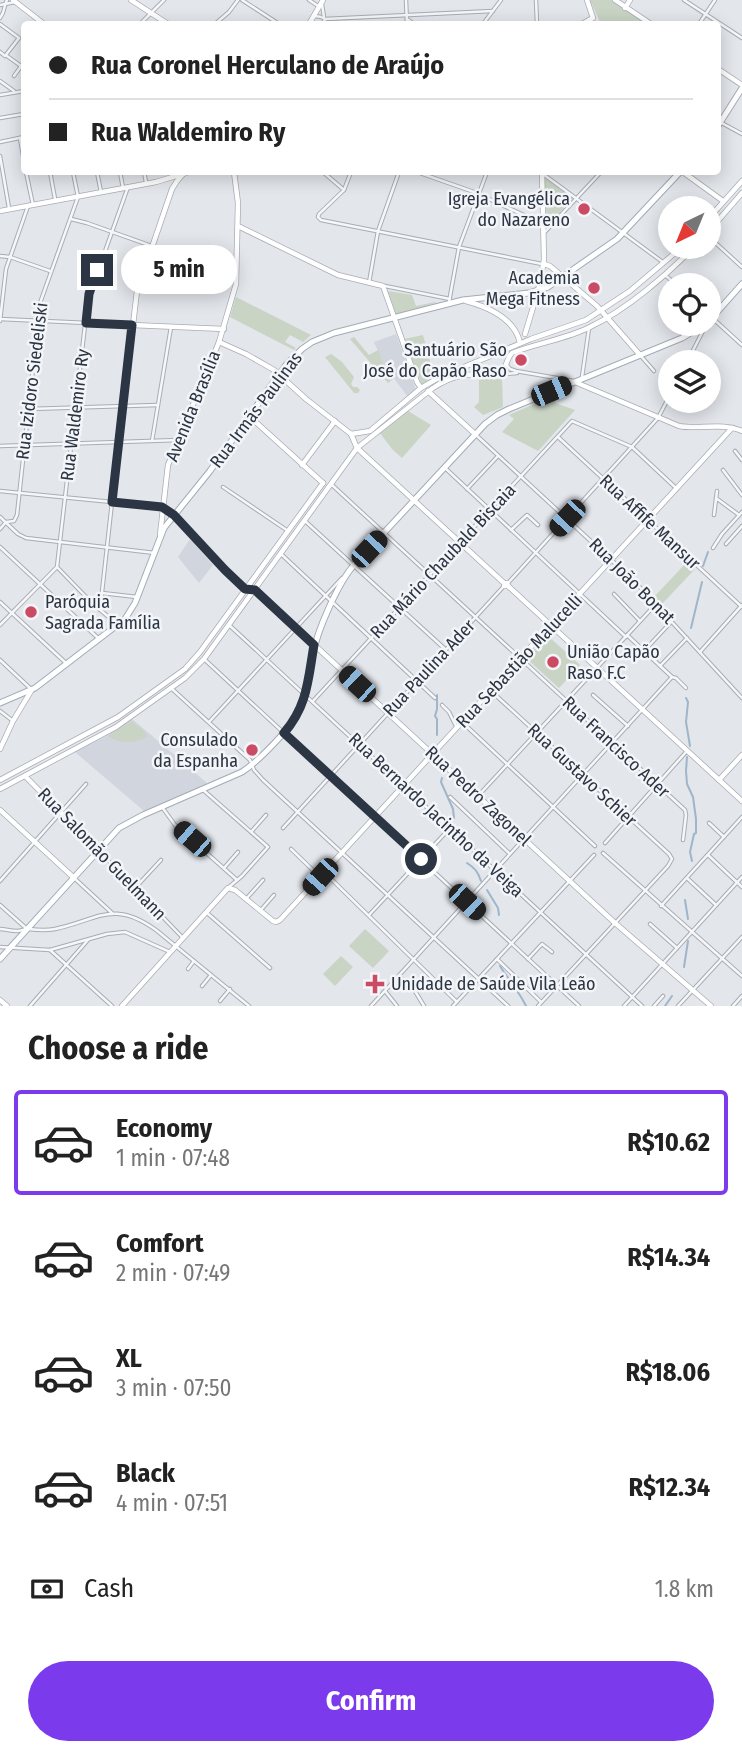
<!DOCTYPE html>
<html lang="en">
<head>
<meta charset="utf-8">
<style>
	:root { --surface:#fff; --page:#f6f6f6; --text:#222; --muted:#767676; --line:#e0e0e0; --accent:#7c3aed }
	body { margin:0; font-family:"Fira Sans Condensed",sans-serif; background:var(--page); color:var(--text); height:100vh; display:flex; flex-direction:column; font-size:26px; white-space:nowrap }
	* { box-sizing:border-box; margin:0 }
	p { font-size:23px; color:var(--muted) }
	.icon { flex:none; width:38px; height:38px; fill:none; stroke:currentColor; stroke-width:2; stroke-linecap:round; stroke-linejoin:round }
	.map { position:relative; height:1006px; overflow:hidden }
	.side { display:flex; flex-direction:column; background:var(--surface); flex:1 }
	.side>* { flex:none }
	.banner { position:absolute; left:21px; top:21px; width:700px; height:154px; border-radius:7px; box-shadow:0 4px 18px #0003; display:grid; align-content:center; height:154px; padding:0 28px; background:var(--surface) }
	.needle { width:46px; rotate:223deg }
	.fabs { position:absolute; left:658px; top:196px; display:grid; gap:14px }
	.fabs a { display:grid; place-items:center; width:63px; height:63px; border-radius:50%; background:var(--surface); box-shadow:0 4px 18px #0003; font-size:35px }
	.end { position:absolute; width:32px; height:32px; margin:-16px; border:9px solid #2b3543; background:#fff; box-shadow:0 0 0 4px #fff }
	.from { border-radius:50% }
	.bubble { position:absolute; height:49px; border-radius:24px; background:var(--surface); box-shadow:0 4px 18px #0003; font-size:23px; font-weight:700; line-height:49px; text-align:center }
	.car { position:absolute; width:21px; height:42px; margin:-21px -10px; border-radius:9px; box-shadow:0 0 5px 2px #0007; background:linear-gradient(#222 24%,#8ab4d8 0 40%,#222 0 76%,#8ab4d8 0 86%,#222 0) }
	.banner b { display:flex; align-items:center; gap:24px; height:66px; font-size:26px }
	.banner b+b { border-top:2px solid var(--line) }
	.banner i { width:18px; height:18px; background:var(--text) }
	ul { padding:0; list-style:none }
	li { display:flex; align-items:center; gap:21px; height:105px; margin:0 14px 10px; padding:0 14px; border:4px solid transparent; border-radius:7px }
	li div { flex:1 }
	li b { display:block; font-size:26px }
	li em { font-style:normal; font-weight:700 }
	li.active { border-color:var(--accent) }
	li>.icon { width:63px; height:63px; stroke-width:1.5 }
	h2 { padding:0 28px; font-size:32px; line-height:84px }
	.pay { display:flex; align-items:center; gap:18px; height:77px; padding:0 28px; font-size:26px }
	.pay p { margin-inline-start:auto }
	.primary-button { display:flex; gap:14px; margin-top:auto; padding:14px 28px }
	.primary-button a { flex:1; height:80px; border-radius:42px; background:var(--accent); color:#fff; font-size:28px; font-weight:700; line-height:80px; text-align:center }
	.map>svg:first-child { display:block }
</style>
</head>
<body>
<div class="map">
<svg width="742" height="1006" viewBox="0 0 742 1006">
	<rect width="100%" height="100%" fill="#e3e6eb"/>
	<!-- built -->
	<g fill="#d1d5dd">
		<path d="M396,334L416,390L408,397L384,365L374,342Z"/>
		<path d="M190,539L213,565L199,583L178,557Z"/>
		<path d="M132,719L157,740L208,784L144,811L75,752L105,737Z"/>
	</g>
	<!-- green -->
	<g fill="#c9d4c4">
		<path d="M590,0H611L647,24H601Z"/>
		<path d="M544,177L573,198L547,226Z"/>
		<path d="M388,291L412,295L416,306L435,302L436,303L396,314Z"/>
		<path d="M236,297L311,335L303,342L290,335L285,342L296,348L294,350L230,317Z"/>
		<path d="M423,335L434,377L422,385L404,339Z"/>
		<path d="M354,337L369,355L378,350L384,365L394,378L388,383L350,339Z"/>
		<path d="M331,354L342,362L354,377L351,384L353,387H357L360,390L358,393H354L325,357Z"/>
		<path d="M479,379H502L503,407L483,415L474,407L479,402Z"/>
		<path d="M559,393L555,403L575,410L538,451L502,432L514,419L509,415Z"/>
		<path d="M408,411L431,425L402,458L392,449L380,433Z"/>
		<path d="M687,562L695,569L661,605L654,597Z"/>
		<path d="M547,635L580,665L559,688L526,658Z"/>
		<path d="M132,721L144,731L147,736C136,744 120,744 108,736Z"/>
		<path d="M365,929L389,951L373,968L349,946Z"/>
		<path d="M341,956L353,967L335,986L323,974Z"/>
	</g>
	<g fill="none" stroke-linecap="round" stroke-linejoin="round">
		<!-- stream -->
		<g stroke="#9fb5ca" stroke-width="2">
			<path d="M703,566L708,552"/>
			<path d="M691,628L702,582"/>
			<path d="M686,698L688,702L686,722L690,746"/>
			<path d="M437,735V719L435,716L437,709V695"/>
			<path d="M687,757L686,771L687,784L693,797L696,819V833L694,834L690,852L692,861"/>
			<path d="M442,778L441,782L453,809L454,818"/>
			<path d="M467,863C475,868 478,872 481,881"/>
			<path d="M487,890L498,908L499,915"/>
			<path d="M685,900L688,919"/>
			<path d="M500,966C508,979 520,993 526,1006"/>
			<path d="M684,967L688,941"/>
			<path d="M665,1006L672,996"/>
		</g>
		<defs>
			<g id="street">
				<path d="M242,0L279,24"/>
				<path d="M309,0L318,6"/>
				<path d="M406,0L407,24"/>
				<path d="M536,0L537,24"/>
				<path d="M684,0L742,38"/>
				<path d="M322,4L325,24"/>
				<path d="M0,5L15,2"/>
				<path d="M315,16L321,17L325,19L493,11"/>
				<path d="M0,18C6,10 3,7 7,0"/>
				<path d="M407,19L414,24"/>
				<path d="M0,24L19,38L5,56L0,52"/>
				<path d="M140,24L164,0"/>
				<path d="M215,24L229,12L238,0"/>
				<path d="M483,24L501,0"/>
				<path d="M699,24L715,0"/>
				<path d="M7,56L21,66"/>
				<path d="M14,76L24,62"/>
				<path d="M0,81L14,91"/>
				<path d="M0,95L24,91V94"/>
				<path d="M0,118L24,114"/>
				<path d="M718,121L742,134"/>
				<path d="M20,138L24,161"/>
				<path d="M0,142L24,137"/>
				<path d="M0,156L9,208"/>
				<path d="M26,172L33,205"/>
				<path d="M50,172L55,199"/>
				<path d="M97,172L101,192"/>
				<path d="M120,172L123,188"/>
				<path d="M144,172L146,182"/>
				<path d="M323,172L344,190"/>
				<path d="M351,172L344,190L319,214L318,217L321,220L542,264"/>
				<path d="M417,172L474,192L543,224"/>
				<path d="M543,174L664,263"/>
				<path d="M71,219L87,223L236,276"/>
				<path d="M544,233L601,172"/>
				<path d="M709,237L742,267"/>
				<path d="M0,256L10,257L50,271"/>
				<path d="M666,276L677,285"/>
				<path d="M369,283L378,231L399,172"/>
				<path d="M385,286L450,299"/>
				<path d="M184,287L193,261"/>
				<path d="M449,302L459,247L487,172"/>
				<path d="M709,315L742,345"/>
				<path d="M0,319L132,325"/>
				<path d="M0,321L6,269L28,206"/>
				<path d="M640,355L654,371"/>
				<path d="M687,362L705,327"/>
				<path d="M507,365L510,369L516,371L574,381"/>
				<path d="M503,374L517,373"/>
				<path d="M582,377L589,328"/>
				<path d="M29,409L158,405"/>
				<path d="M476,435L634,581L742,698"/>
				<path d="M558,437L742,607"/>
				<path d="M152,441L171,327"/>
				<path d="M0,446L179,440"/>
				<path d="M735,451L742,460"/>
				<path d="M444,467L626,637"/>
				<path d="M723,470L742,495"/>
				<path d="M332,485L685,810L686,815L683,840"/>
				<path d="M223,487L288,531"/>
				<path d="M467,489L498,456"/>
				<path d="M0,491L112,502L100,610"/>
				<path d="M716,498L739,515"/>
				<path d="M714,515L717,491"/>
				<path d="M0,517L18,534L26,538L155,553"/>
				<path d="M305,521L446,650"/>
				<path d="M0,529L6,522L14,521L17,515L40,303L78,197L73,172"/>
				<path d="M511,530L527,515L538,525"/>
				<path d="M726,544L742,526"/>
				<path d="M0,547L98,638"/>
				<path d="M713,548L722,534L742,512"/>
				<path d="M281,554L435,698"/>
				<path d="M57,567L91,602L118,625"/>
				<path d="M508,583L658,418L670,395"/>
				<path d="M102,593L137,597"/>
				<path d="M614,594L640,621"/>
				<path d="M0,602L67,664"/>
				<path d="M0,625L57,567L88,299L128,187"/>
				<path d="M229,625L642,1006"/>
				<path d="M627,635L672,677L676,678L686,688"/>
				<path d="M644,651L672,621"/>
				<path d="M700,652L742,605"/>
				<path d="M204,659L579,1006"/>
				<path d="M0,660L32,690"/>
				<path d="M660,666L687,638"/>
				<path d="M171,688L250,760L254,770L263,780L508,1006"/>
				<path d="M491,691L669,854L672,859L668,866L538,1006"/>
				<path d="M593,695L628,726"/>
				<path d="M313,701L572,421L632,447L677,489"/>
				<path d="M442,705L449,712L457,728"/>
				<path d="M0,711L13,721"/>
				<path d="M209,722L342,578"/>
				<path d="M462,722L595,846"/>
				<path d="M202,789L268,847L242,876L229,887"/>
				<path d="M478,796L656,604"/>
				<path d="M450,797L510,854"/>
				<path d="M162,807L175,825L237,880"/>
				<path d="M709,823L724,837"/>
				<path d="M283,828L504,586"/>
				<path d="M251,832L266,815"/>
				<path d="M605,843L686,752"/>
				<path d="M291,849L319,876"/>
				<path d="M100,852L183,938"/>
				<path d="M603,853L742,976"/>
				<path d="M708,855L742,887"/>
				<path d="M224,868L238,852"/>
				<path d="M324,872L457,1002"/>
				<path d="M73,877L112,913"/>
				<path d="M688,879L716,905"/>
				<path d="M0,881L86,784"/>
				<path d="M135,888L161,860"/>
				<path d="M246,899L263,880"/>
				<path d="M0,905L27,929"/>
				<path d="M661,906L742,817"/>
				<path d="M260,911L274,895"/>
				<path d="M206,912L270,968"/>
				<path d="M369,915L450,828"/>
				<path d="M650,924L677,948"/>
				<path d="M0,929C5,929 11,931 17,931C22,931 23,929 28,929C37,930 45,931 55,929C98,920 113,899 156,930L249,1006"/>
				<path d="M0,947L50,950L107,934L125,932L170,952"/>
				<path d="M50,950L112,1006"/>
				<path d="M497,959L541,1002"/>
				<path d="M528,959L542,944L552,952"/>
				<path d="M188,969L194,961"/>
				<path d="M399,976L415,991L424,1006"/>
				<path d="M202,986L211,975"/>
				<path d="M385,991L397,1006"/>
				<path d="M220,1001L230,989"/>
				<path d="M30,1006L88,940"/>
				<path d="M371,1006L672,677"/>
				<path d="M453,1006L594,855"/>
				<path d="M624,1006L742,877"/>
				<path d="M654,1006L663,996"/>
				<path d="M678,1006L742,937"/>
				<path d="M733,1006L742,996"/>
			</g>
			<g id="secondary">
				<path d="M13,0L44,24"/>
				<path d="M131,0L168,24"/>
				<path d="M615,0L651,24"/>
				<path d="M625,8L630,0"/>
				<path d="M309,24L323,0"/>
				<path d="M582,24L593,18L587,0"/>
				<path d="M718,69L742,85"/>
				<path d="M683,172L723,201"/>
				<path d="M184,173L177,181L172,189L137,291L112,502L162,507L174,515L225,570L245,589"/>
				<path d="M0,211L156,182L189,172"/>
				<path d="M709,218L742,181"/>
				<path d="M238,226L338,275L383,286L417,382L421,388"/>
				<path d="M709,231L742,193"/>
				<path d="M544,264L550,266L597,306L640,355"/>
				<path d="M466,301C488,307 515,319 520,343"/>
				<path d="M132,325L224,329"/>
				<path d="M525,334L538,291L544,260L542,172"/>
				<path d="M219,342L246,354L274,370L306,399L351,434"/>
				<path d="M575,382L679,426C700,430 722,422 742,431"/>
				<path d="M428,391L475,434"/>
				<path d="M249,416L323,483"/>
				<path d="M351,434L370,431L421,388L440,377L531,339L586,320L630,291L682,247"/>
				<path d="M351,434L357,448L504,583"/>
				<path d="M302,465L335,421"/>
				<path d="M160,535L168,465L219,342L236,284L238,203L234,172"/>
				<path d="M504,586H508L507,583"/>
				<path d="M508,586L742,801"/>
				<path d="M245,589L255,590L615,923L711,1006"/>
				<path d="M0,749L13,721L31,691"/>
				<path d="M25,776L98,850"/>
				<path d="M0,780L118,717L185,669L200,652L323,483"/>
				<path d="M719,780L742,755"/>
				<path d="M0,789L116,727L185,678L204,659L357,448L433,388C458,371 472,375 500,374C507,368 506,359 512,353C537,343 567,339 590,327C626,310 667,275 694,247"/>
				<path d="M0,810L73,877"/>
				<path d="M0,1000L7,1006"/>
				<path d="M122,1006L228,888L235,890L273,921L276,922L280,920L732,428"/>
			</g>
			<g id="primary">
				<path d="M718,126L742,88"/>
				<path d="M709,321L742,284"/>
				<path d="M0,703L35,688L125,619L135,603L164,528L210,471L286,365L302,349L312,342L334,333L463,300L529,293L548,287L617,239L680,172"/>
				<path d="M0,959L119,828L143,815L242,772C260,760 292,727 301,708C308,691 309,672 313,654C317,631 338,583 354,565L485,424L497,415L509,409L682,338L705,324"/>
			</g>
		</defs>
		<!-- street casing -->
		<use href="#street" stroke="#a8adb5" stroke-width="4.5"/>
		<!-- secondary casing -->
		<use href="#secondary" stroke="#a8adb5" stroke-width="6"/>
		<!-- primary casing -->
		<use href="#primary" stroke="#a2abb6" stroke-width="7"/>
		<!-- street -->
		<use href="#street" stroke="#f6f7f9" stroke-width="2.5"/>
		<!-- secondary -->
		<use href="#secondary" stroke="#fff" stroke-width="4.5"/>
		<!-- primary -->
		<use href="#primary" stroke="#fff" stroke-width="5"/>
	</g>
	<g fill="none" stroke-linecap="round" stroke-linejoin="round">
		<!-- route -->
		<path stroke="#2b3543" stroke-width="9" d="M97,270L89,294L86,323L132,325L112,502L162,507L174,515L225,570L245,589L255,590L314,645C308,679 308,705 284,733L421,859"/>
	</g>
	<!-- markers -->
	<g fill="#cc4b64" stroke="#f3f5f8" stroke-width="2.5">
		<circle cx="584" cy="209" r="7"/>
		<circle cx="594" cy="288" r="7"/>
		<circle cx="521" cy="360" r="7"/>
		<circle cx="31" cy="612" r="7"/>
		<circle cx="553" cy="662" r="7"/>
		<circle cx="252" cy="750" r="7"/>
		<path d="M371.5 973.5h7v7h7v7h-7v7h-7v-7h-7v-7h7z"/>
	</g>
	<g text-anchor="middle" stroke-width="5" stroke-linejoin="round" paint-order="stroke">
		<!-- poi labels -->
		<g font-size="18" fill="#2b3543" stroke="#f3f5f8" text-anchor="end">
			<text x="570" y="205">Igreja Evangélica<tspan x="570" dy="21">do Nazareno</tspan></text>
			<text x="580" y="284">Academia<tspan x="580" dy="21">Mega Fitness</tspan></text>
			<text x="507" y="356">Santuário São<tspan x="507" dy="21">José do Capão Raso</tspan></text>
			<text x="45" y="608" text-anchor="start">Paróquia<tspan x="45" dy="21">Sagrada Família</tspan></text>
			<text x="567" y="658" text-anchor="start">União Capão<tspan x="567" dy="21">Raso F.C</tspan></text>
			<text x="238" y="746">Consulado<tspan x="238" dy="21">da Espanha</tspan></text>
			<text x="391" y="990" text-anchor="start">Unidade de Saúde Vila Leão</text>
		</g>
		<!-- street labels -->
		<g font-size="18" fill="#2b3543" stroke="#f3f5f8">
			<text transform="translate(32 381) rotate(-83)" y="6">Rua Izidoro Siedeliski</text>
			<text transform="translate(193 406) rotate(-68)" y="6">Avenida Brasília</text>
			<text transform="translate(256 410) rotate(-53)" y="6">Rua Irmãs Paulinas</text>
			<text transform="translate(75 415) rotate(-83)" y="6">Rua Waldemiro Ry</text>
			<text transform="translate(650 522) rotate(43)" y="6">Rua Affife Mansur</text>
			<text transform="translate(443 561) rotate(-47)" y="6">Rua Mário Chaubald Biscaia</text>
			<text transform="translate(632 581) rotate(45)" y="6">Rua João Bonat</text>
			<text transform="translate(519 661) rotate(-47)" y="6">Rua Sebastião Malucelli</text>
			<text transform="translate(429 668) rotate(-47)" y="6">Rua Paulina Ader</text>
			<text transform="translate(616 747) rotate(43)" y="6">Rua Francisco Ader</text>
			<text transform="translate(582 775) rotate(43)" y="6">Rua Gustavo Schier</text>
			<text transform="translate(478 796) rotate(43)" y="6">Rua Pedro Zagonel</text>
			<text transform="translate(436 815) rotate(43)" y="6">Rua Bernardo Jacintho da Veiga</text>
			<text transform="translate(102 854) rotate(46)" y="6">Rua Salomão Guelmann</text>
		</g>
	</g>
</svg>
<div class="fabs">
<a><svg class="needle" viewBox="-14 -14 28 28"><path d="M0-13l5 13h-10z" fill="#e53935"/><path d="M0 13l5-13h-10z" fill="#767676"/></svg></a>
<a><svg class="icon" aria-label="locate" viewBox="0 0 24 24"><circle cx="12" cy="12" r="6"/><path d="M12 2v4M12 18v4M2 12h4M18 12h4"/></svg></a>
<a><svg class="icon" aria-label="layers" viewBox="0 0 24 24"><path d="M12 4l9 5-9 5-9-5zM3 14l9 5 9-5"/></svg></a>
</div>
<i class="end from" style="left:421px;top:859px"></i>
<i class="end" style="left:97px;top:270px"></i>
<div class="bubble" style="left:121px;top:245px;width:116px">5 min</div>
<i class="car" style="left:551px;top:391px;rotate:67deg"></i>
<i class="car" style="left:567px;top:518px;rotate:223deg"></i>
<i class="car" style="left:369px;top:549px;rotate:43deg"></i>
<i class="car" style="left:357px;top:684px;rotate:313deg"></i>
<i class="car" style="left:192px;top:839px;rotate:311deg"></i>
<i class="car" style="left:320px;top:877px;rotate:222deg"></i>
<i class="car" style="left:467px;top:902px;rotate:133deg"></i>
<div class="banner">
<b><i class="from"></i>Rua Coronel Herculano de Araújo</b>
<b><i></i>Rua Waldemiro Ry</b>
</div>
</div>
<section class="side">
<h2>Choose a ride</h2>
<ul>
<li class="active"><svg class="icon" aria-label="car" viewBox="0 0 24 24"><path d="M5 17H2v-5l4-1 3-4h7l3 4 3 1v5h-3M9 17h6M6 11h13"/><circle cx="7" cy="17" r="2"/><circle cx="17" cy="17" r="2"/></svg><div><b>Economy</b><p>1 min · 07:48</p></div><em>R$10.62</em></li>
<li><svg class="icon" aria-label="car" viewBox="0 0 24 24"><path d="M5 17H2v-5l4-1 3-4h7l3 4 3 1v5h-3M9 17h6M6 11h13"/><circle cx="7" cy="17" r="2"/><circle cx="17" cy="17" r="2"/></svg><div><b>Comfort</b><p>2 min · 07:49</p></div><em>R$14.34</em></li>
<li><svg class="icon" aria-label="car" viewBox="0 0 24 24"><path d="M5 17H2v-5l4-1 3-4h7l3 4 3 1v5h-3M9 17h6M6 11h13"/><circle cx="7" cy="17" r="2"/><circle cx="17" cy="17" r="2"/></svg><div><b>XL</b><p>3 min · 07:50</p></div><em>R$18.06</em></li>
<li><svg class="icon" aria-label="car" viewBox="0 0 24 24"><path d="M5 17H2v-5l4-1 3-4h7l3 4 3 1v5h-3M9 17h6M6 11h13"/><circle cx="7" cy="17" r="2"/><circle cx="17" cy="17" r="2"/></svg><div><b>Black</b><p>4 min · 07:51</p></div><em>R$12.34</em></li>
</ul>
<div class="pay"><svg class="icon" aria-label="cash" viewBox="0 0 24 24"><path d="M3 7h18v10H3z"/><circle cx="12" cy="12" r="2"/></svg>Cash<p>1.8 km</p></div>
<div class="primary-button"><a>Confirm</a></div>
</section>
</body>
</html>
